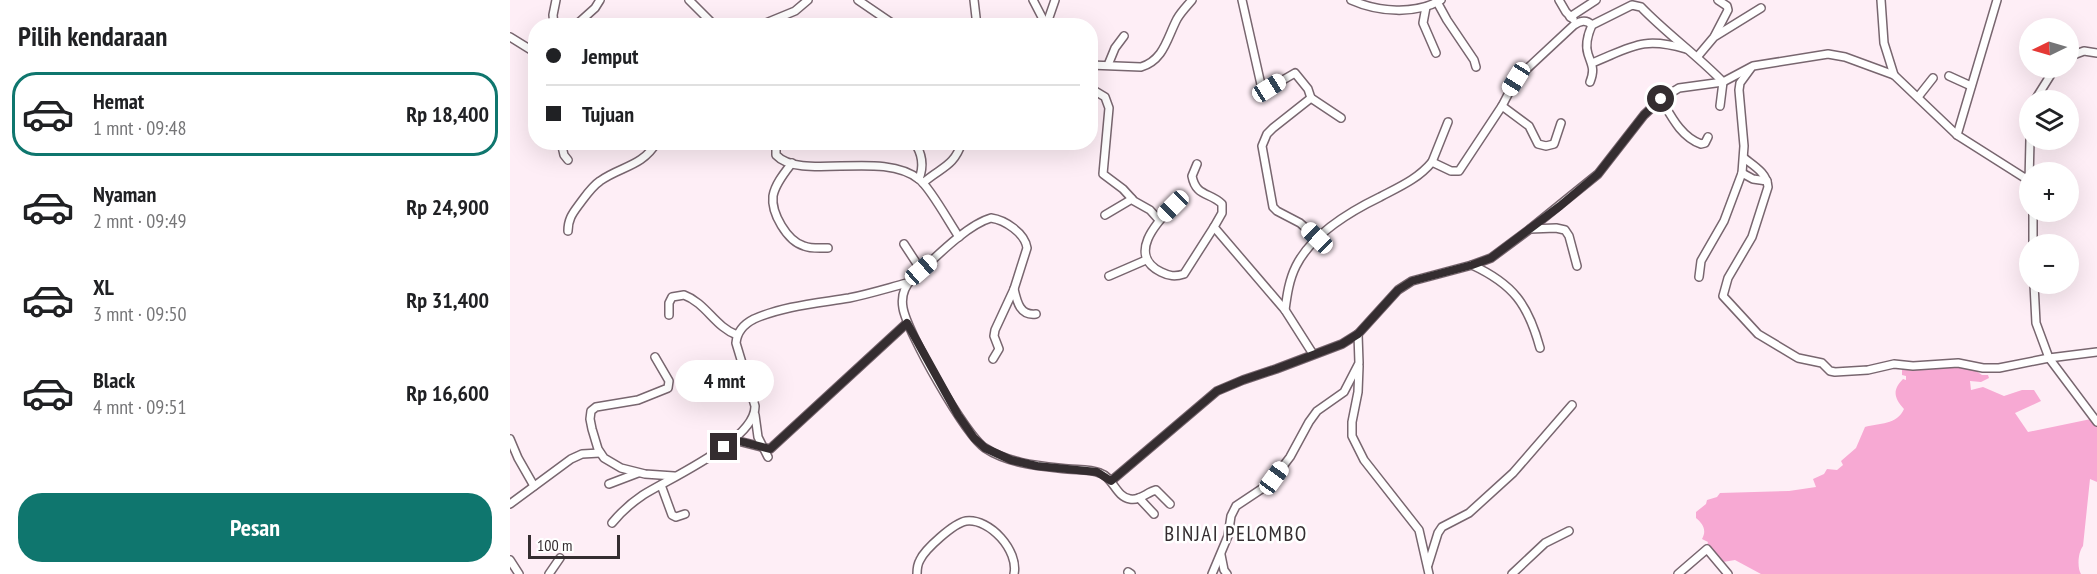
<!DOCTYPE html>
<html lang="id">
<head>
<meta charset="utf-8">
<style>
	:root { --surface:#fff; --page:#f2f2f2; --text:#202124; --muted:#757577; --line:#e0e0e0; --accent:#0f766e }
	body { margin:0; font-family:"PT Sans Narrow",sans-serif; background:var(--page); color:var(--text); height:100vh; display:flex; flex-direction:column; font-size:22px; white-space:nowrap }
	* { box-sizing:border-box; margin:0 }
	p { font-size:20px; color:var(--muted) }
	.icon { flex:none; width:33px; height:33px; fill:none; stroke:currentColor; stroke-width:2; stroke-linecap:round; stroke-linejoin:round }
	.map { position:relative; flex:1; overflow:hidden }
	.panel { display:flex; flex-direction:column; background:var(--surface); width:510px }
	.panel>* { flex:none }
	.hud { position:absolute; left:18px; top:18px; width:570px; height:132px; border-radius:24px; box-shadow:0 6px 24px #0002; display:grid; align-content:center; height:132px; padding:0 18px; background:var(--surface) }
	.needle { width:39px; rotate:265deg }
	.tools { position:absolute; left:1509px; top:18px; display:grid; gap:12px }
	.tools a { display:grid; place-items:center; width:60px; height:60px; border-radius:50%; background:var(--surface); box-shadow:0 6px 24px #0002; font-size:30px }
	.scale { position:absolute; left:18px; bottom:15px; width:92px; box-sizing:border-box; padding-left:6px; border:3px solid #342d30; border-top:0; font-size:16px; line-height:21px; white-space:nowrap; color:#342d30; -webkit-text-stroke:4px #fff; paint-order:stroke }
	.end { position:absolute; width:27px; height:27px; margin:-14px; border:8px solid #342d30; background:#fff; box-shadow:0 0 0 3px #fff }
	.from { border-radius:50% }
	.bubble { position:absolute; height:42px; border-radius:21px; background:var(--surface); box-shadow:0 6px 24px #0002; font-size:20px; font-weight:700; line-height:42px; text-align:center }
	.car { position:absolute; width:18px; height:36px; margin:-18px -9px; border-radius:8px; box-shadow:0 0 4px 2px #0007; background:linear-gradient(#fff 24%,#345 0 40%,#fff 0 76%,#345 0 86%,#fff 0) }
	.hud b { display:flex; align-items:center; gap:21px; height:57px; font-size:22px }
	.hud b+b { border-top:2px solid var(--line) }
	.hud i { width:15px; height:15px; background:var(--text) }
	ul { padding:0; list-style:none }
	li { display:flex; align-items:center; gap:18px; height:84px; margin:0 12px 9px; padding:0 6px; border:3px solid transparent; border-radius:24px }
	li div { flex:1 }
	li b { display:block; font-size:22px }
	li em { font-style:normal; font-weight:700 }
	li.current { border-color:var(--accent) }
	li>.icon { width:54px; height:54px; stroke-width:1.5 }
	h2 { padding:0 18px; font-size:27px; line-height:72px }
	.action { display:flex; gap:12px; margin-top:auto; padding:12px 18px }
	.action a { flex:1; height:69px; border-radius:24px; background:var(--accent); color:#fff; font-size:24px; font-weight:700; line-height:69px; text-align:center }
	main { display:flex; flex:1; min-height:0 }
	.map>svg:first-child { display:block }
</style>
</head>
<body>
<main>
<section class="panel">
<h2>Pilih kendaraan</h2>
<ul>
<li class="current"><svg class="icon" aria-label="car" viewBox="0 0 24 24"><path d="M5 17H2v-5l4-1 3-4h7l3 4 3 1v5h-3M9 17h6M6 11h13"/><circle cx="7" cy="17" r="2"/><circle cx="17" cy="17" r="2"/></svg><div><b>Hemat</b><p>1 mnt · 09:48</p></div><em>Rp 18,400</em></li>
<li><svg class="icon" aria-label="car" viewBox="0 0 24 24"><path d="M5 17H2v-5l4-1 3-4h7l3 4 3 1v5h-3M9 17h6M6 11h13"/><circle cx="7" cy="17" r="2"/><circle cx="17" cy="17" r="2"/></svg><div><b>Nyaman</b><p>2 mnt · 09:49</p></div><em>Rp 24,900</em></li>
<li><svg class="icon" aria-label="car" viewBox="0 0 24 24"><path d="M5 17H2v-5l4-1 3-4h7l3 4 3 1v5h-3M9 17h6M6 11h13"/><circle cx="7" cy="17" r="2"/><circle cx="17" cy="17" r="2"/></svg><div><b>XL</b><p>3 mnt · 09:50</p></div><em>Rp 31,400</em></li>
<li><svg class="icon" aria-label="car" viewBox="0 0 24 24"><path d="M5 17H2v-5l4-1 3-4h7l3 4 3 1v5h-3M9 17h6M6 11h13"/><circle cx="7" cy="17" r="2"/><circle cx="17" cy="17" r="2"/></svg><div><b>Black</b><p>4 mnt · 09:51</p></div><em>Rp 16,600</em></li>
</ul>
<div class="action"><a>Pesan</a></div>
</section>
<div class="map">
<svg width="1587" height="574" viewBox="0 0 1587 574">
	<rect width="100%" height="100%" fill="#feeef6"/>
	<!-- green -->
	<path fill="#f7a9d3" d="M1459,366L1472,375H1478L1479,378L1471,382L1460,381L1461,390L1473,387L1494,396L1512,390H1524L1531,401L1505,413L1518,432L1581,419L1587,426V482L1580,479L1573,546C1568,552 1567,568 1571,574H1251L1225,560L1213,562L1197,545L1198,542L1192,539C1197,530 1193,524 1186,518V512L1196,504L1197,500L1207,497L1210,493L1279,491L1306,487L1303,479L1314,474L1317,469L1327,470L1333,465L1331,461L1346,448L1355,427C1369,423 1387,425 1394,409C1384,398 1382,390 1393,379L1396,380V376L1392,375V370Z"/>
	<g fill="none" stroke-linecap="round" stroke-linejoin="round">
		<defs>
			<g id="minor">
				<path d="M179,0L205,26"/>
				<path d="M348,0L386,26"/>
				<path d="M464,0L467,26"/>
				<path d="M523,0L536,25"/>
				<path d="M732,0L752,89L759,88L785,73L798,89L801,98"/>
				<path d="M841,0C868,12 905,15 931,0"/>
				<path d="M926,0L937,20L964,60L966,67"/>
				<path d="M1049,0L1056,12L1063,19"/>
				<path d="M1371,0L1374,43L1384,75"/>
				<path d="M916,7L913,23L926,53"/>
				<path d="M1060,17L1086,0"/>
				<path d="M251,25L285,11L298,0"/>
				<path d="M44,26L43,15L46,0"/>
				<path d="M65,26L85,8L90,0"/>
				<path d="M536,26L545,0"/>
				<path d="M1205,35L1218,10L1217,6L1208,0"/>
				<path d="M0,37L26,53"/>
				<path d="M1188,56L1204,37L1251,8"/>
				<path d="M1558,57L1574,51L1587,53"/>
				<path d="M1082,63C1122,47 1132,36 1176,49"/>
				<path d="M580,65L631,67C654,60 657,38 667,19C671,12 677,6 682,0"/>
				<path d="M598,65L605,48L614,36"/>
				<path d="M1439,76L1461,86"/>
				<path d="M1080,82C1085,69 1082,66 1078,54C1075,45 1078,34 1082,25L1122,5L1131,7C1157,34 1187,55 1213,82L1210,106"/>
				<path d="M580,88L595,97L599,108L593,174L613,189L624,201L640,210L649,220"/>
				<path d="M1408,97L1423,78"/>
				<path d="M1151,99C1161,116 1171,137 1191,144L1195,143L1198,137"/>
				<path d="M1525,100L1545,68"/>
				<path d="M992,106L1019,126L1028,144L1036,146L1044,144L1051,123"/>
				<path d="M1447,135L1487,0"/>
				<path d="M51,142L54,155L58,160"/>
				<path d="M266,142V155C291,182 373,149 410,180C421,189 440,224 449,237"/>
				<path d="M404,142C412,153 414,166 409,179"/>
				<path d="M1234,158C1244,166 1257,173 1258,187L1242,237L1218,278L1213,296L1248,334L1288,358L1312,363L1320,371L1325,372L1358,370L1384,364L1403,366L1448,363L1473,368H1489L1539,358L1587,352"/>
				<path d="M922,162L938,122"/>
				<path d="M282,163C275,172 265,184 263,196C261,213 277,241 294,246C301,249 310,248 318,248"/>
				<path d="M687,164L682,176C686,197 700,192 712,204V213L704,227L775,310L803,354"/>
				<path d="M1232,173L1243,179L1257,181"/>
				<path d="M1519,182L1520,140"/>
				<path d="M413,183C431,167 444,167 452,142"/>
				<path d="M663,206C646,223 617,255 651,272C659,276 665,277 674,274L704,227"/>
				<path d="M1523,212V244"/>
				<path d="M595,215L622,199"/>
				<path d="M1020,229L1046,228L1055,230L1059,236L1067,266"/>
				<path d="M58,231C58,220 62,214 68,206C75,197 81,187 90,181C111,166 132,167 147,142"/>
				<path d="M807,238L790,223L767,211L763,207L752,146L757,134L763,128L801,98L831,118"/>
				<path d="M394,244L411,270"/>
				<path d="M962,265C1003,284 1018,304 1030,348"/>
				<path d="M599,276L636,260"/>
				<path d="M1189,277L1191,261L1214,221L1232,173L1234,146L1229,90L1230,83L1241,68"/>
				<path d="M1524,284L1526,323L1539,358L1587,422"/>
				<path d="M504,289C507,302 510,316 526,314"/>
				<path d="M775,310C777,295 779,280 786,266C802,234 839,212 870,197C889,187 908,179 922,162L941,171H949L992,106L1006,79L1064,25C1070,21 1076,19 1082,25"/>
				<path d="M159,315V303L162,297L174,295C196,303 205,327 227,335"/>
				<path d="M145,357L159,381L158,388L128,400L86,407L81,411L80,419L82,429L88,449L94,458L111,468L135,474L164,476"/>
				<path d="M483,359L489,349L484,336L485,330L504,289L517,248C515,233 495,220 481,218C456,225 422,261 402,279C394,287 391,297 393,308C397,332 455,435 475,448C499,464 531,466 558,469C568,470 580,469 590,473C603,477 606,497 620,499C630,501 637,492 646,490L660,504"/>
				<path d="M849,366L848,392L842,422V436L854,460L909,530L919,574"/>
				<path d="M245,415L248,437L258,457"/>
				<path d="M0,439L8,458L24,486"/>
				<path d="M224,440L260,449L397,323"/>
				<path d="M601,481L707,391L733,380L766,369L832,344L848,334L888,290L902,281L962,265L981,258L1020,229L1088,174L1134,115L1151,99L1169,88L1213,82L1243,66L1318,54L1335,57L1384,75L1447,135L1518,180"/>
				<path d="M99,484L128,473"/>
				<path d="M151,485L162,515L166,517L175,514"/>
				<path d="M629,498L644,514"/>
				<path d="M0,504L61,459L72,454L90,453"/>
				<path d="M102,523C111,512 121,503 133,495C160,478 246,440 245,406L226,343C227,332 234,324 244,319C273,306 309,303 339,298C359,294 378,288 397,283"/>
				<path d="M711,555L714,570L717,574"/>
				<path d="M0,560L9,574"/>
				<path d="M918,565L928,533L932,527L959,513L1003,473L1062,405"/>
				<path d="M618,572L621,574"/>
				<path d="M39,574L50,558"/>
				<path d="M407,574C407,569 407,565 410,560C415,549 444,523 456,521C480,518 509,551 504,574"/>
				<path d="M702,574L718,536L721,516L726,506L753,488L764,478L780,457L799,422L807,411L834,392L849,363L848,334"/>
				<path d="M1002,574L1035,543L1059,531"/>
				<path d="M1168,574L1197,549L1218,574"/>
			</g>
		</defs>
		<!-- minor casing -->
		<use href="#minor" stroke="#78666f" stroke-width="10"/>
		<!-- minor -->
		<use href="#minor" stroke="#fff" stroke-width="7"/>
	</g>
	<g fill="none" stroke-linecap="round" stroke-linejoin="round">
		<!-- route -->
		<path stroke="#342d30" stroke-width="8" d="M214,447L225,440L260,449L397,323L448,415L464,438L475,448L501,460L527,466L587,472L601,481L707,391L733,380L766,369L832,344L848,334L888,290L902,281L962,265L981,258L1050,206L1088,174L1134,115L1151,99"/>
	</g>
	<g text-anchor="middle" stroke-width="5" stroke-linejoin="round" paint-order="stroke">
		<!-- quarter labels -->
		<g font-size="21" letter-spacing="1.5" fill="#342d30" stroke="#fff">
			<text x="726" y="541">BINJAI PELOMBO</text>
		</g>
	</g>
</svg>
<div class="tools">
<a><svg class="needle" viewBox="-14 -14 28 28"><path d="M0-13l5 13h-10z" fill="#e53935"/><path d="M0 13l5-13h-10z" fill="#757577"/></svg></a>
<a><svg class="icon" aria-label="layers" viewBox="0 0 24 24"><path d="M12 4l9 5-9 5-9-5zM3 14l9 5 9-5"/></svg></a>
<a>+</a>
<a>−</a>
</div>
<div class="scale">100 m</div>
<i class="end from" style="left:1151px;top:99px"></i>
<i class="end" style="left:214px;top:447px"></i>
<div class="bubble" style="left:165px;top:360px;width:99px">4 mnt</div>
<i class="car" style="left:1006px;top:79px;rotate:212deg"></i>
<i class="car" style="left:759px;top:88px;rotate:58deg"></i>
<i class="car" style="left:663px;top:206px;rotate:225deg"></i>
<i class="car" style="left:807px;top:238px;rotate:314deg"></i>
<i class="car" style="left:411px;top:270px;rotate:49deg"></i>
<i class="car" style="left:764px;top:478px;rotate:36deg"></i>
<div class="hud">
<b><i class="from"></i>Jemput</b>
<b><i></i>Tujuan</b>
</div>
</div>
</main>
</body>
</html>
